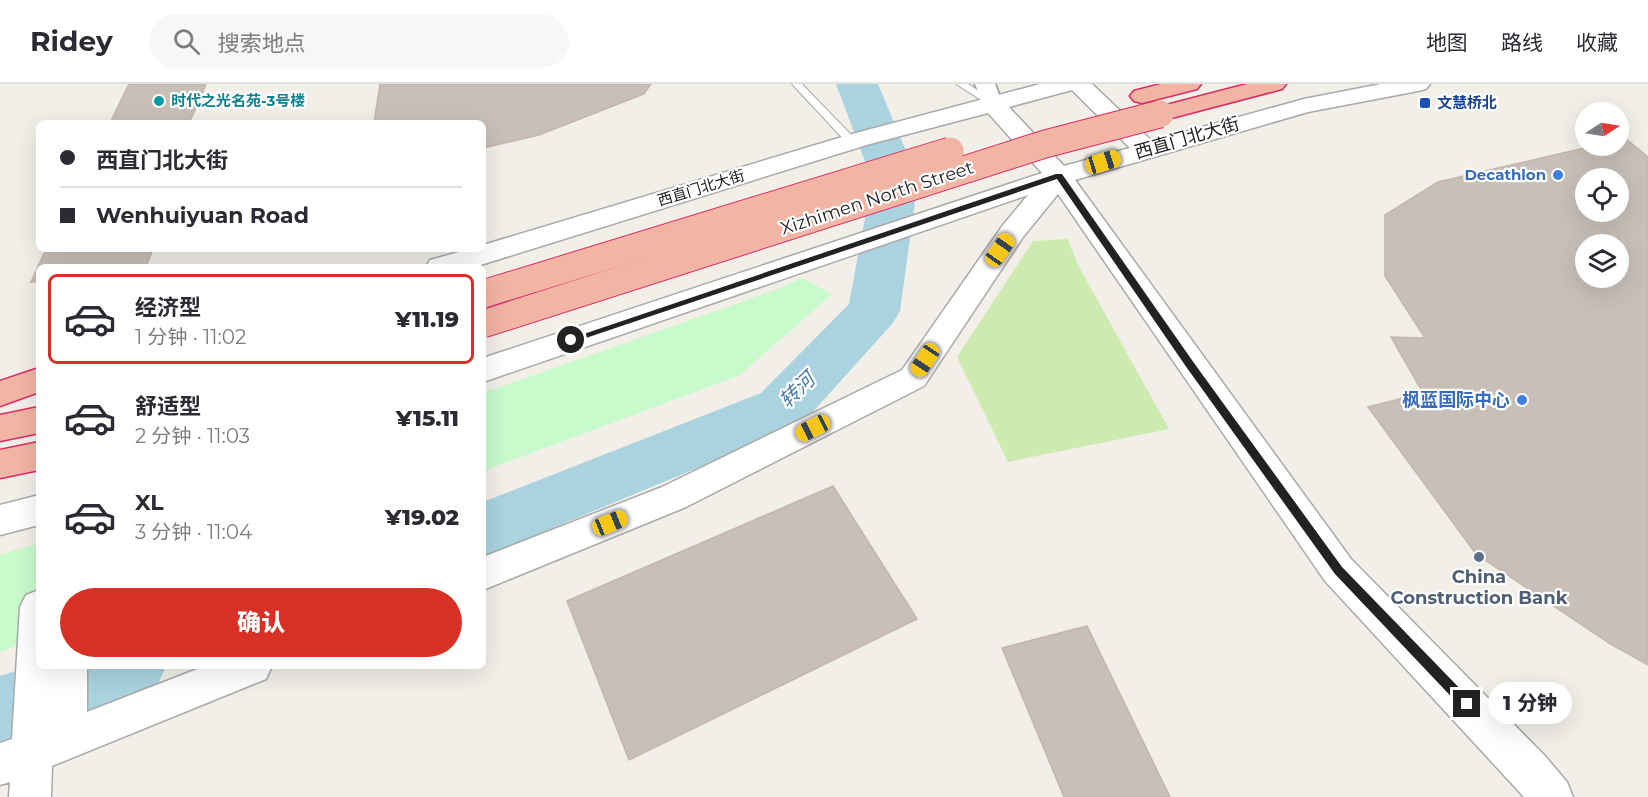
<!DOCTYPE html>
<html lang="zh">
<head>
<meta charset="utf-8">
<style>
	:root { --surface:#fff; --page:#f7f7f7; --text:#2b2b33; --muted:#7c7c81; --line:#e1e1e2; --accent:#d93025 }
	body { margin:0; font-family:Montserrat,"Noto Sans SC",sans-serif; background:var(--page); color:var(--text); height:100vh; display:flex; flex-direction:column; font-size:22px; white-space:nowrap }
	* { box-sizing:border-box; margin:0 }
	p { font-size:20px; color:var(--muted) }
	.icon { flex:none; width:33px; height:33px; fill:none; stroke:currentColor; stroke-width:2; stroke-linecap:round; stroke-linejoin:round }
	.map { position:relative; flex:1; overflow:hidden }
	.side { position:absolute; left:36px; top:180px; width:450px; height:405px; display:flex; flex-direction:column; background:var(--surface); border-radius:9px; box-shadow:0 6px 24px #0002 }
	.side>* { flex:none }
	.top-card { position:absolute; left:36px; top:36px; width:450px; height:132px; border-radius:9px; box-shadow:0 6px 24px #0002; display:grid; align-content:center; height:132px; padding:0 24px; background:var(--surface) }
	.needle { width:39px; rotate:78deg }
	.fabs { position:absolute; left:1575px; top:18px; display:grid; gap:12px }
	.fabs a { display:grid; place-items:center; width:54px; height:54px; border-radius:50%; background:var(--surface); box-shadow:0 6px 24px #0002; font-size:30px }
	.end { position:absolute; width:27px; height:27px; margin:-14px; border:8px solid #222; background:#fff; box-shadow:0 0 0 3px #fff }
	.from { border-radius:50% }
	.bubble { position:absolute; height:42px; border-radius:21px; background:var(--surface); box-shadow:0 6px 24px #0002; font-size:20px; font-weight:800; line-height:42px; text-align:center }
	.car { position:absolute; width:18px; height:36px; margin:-18px -9px; border-radius:8px; box-shadow:0 0 4px 2px #0007; background:linear-gradient(#f5c518 24%,#345 0 40%,#f5c518 0 76%,#345 0 86%,#f5c518 0) }
	.top-card b { display:flex; align-items:center; gap:21px; height:57px; font-size:22px }
	.top-card b+b { border-top:2px solid var(--line) }
	.top-card i { width:15px; height:15px; background:var(--text) }
	ul { padding:10px 0 0; list-style:none }
	li { display:flex; align-items:center; gap:18px; height:90px; margin:0 12px 9px; padding:0 12px; border:3px solid transparent; border-radius:9px }
	li div { flex:1 }
	li b { display:block; font-size:22px }
	li em { font-style:normal; font-weight:800 }
	li.current { border-color:var(--accent) }
	li>.icon { width:54px; height:54px; stroke-width:1.5 }
	.button { display:flex; gap:12px; margin-top:auto; padding:12px 24px }
	.button a { flex:1; height:69px; border-radius:36px; background:var(--accent); color:#fff; font-size:24px; font-weight:800; line-height:69px; text-align:center }
	header { display:flex; align-items:center; gap:36px; box-sizing:border-box; height:84px; padding:0 30px; background:var(--surface); border-bottom:2px solid var(--line) }
	header strong { font-size:28px }
	nav { display:flex; gap:33px; margin-inline-start:auto; font-size:21px }
	.search { width:420px; height:54px; background:var(--page); display:flex; align-items:center; gap:15px; box-sizing:border-box; padding:0 21px; border-radius:33px; color:var(--muted); font-size:22px }
	.map>svg:first-child { display:block }
</style>
</head>
<body>
<header>
<strong>Ridey</strong>
<div class="search"><svg class="icon" aria-label="search" viewBox="0 0 24 24"><circle cx="10" cy="10" r="6"/><path d="M15 15l6 6"/></svg>搜索地点</div>
<nav><a>地图</a><a>路线</a><a>收藏</a></nav>
</header>
<div class="map">
<svg width="1648" height="713" viewBox="0 0 1648 713">
	<rect width="100%" height="100%" fill="#f2efe9"/>
	<!-- grass -->
	<path fill="#cdebb0" d="M1068,155L1078,181L1169,345L1008,378L957,273L1033,157Z"/>
	<!-- park -->
	<g fill="#c8facc">
		<path d="M802,194L832,210L740,291L483,387V309L781,204Z"/>
		<path d="M39,459V553L0,568V471Z"/>
	</g>
	<g fill="none" stroke-linecap="round" stroke-linejoin="round">
		<!-- river -->
		<g fill="#aad3df" fill-rule="evenodd">
			<path d="M836,0H878L918,96L900,227L892,240L801,341L483,473V418L761,309L849,220L872,96Z"/>
			<path d="M39,579V582H166L156,605L0,662V592Z"/>
		</g>
	</g>
	<!-- building -->
	<g fill="#c7bfb8" stroke="#c4b6ab" stroke-width="1.5" fill-rule="evenodd">
		<path d="M129,0H206L191,35L154,39H110Z"/>
		<path d="M380,0H651L644,10L539,51L483,64V39H374Z"/>
		<path d="M1625,54L1648,73V581L1609,559L1476,470L1368,323L1423,309L1391,253L1425,254L1385,192V131L1438,98L1593,62H1618V56ZM1586,94H1618V128H1586ZM1586,160H1618V194H1586Z"/>
		<path d="M46,165H153L147,180L126,183H39V197L31,198Z"/>
		<path d="M833,402L917,535L629,676L567,517Z"/>
		<path d="M1087,542L1170,713H1064L1002,564Z"/>
	</g>
	<g fill="none" stroke-linecap="round" stroke-linejoin="round">
		<defs>
			<g id="service">
				<path d="M792,0H802L856,56V60H848Z"/>
				<path d="M956,0H968L997,19L989,21Z"/>
			</g>
			<path id="minor" d="M975,0H995L1002,19L999,23L992,25L985,23Z"/>
			<g id="tertiary">
				<path d="M1040,0H1092L1152,57L1304,15L1381,0H1430L1426,5L1418,7L1308,28L1075,96L1351,475L1545,672L1567,698L1573,713H1524L1325,497L1058,110L1023,153L924,302L686,423L483,506V473L662,403L902,286L1003,141L1028,111L483,298V274L1042,89L988,29L870,60L474,183H426L430,176L470,165H483V161L852,50ZM1072,6L1130,64L1064,82L1009,23Z"/>
				<path d="M39,411V441L0,451V421Z"/>
				<path d="M39,506V582H87V628L205,582H272L266,595L52,682L51,713H9L10,698L0,701V659L12,655L20,523L26,511Z"/>
			</g>
			<g id="trunk">
				<path d="M1161,0H1201L1197,5L1142,19L1134,17L1130,12L1134,7Z"/>
				<path d="M1247,0H1286L1282,5L1160,37L1151,35L1148,30L1151,25Z"/>
				<path d="M39,284V308L0,322V297Z"/>
				<path d="M39,323V349L0,357V331Z"/>
				<path d="M39,358V386L0,394V366Z"/>
			</g>
		</defs>
		<!-- service casing -->
		<use href="#service" stroke="#a9a9a9" stroke-width="2"/>
		<!-- minor casing -->
		<use href="#minor" stroke="#a9a9a9" stroke-width="4"/>
		<!-- tertiary casing -->
		<use href="#tertiary" stroke="#a9a9a9" stroke-width="3"/>
		<!-- trunk casing -->
		<use href="#trunk" stroke="#dc2a67" stroke-width="3"/>
		<!-- service -->
		<use href="#service" fill="#fff" fill-rule="evenodd"/>
		<!-- minor -->
		<use href="#minor" fill="#fff" fill-rule="evenodd"/>
		<!-- tertiary -->
		<use href="#tertiary" fill="#fff" fill-rule="evenodd"/>
		<!-- trunk -->
		<use href="#trunk" fill="#f2b4a3" fill-rule="evenodd"/>
		<defs>
			<g id="trunk-bridge">
				<path d="M483,210L950,67"/>
				<path d="M483,240L1045,60L1160,30"/>
			</g>
		</defs>
		<!-- trunk-bridge casing -->
		<use href="#trunk-bridge" stroke="#dc2a67" stroke-width="29" stroke-linecap="butt"/>
		<!-- trunk-bridge -->
		<use href="#trunk-bridge" stroke="#f2b4a3" stroke-width="27"/>
	</g>
	<!-- route -->
	<path fill="#222" d="M1056,90H1062L1194,279L1342,483L1471,616V624H1462L1335,490L1187,284L1057,95L574,258H568L566,256Z"/>
	<!-- markers -->
	<circle fill="#0f9aa8" stroke="#fff" stroke-width="2" cx="159" cy="17" r="6"/>
	<rect fill="#1a4fb4" stroke="#fff" stroke-width="2" x="1419" y="13" width="12" height="12" rx="3"/>
	<g fill="#3f7fe0" stroke="#fff" stroke-width="2">
		<circle cx="1558" cy="91" r="6"/>
		<circle cx="1522" cy="316" r="6"/>
	</g>
	<circle fill="#5c6f8a" stroke="#fff" stroke-width="2" cx="1479" cy="473" r="6"/>
	<g text-anchor="middle" stroke-width="4.5" stroke-linejoin="round" paint-order="stroke">
		<!-- far-culture labels -->
		<g font-size="15" font-weight="bold" fill="#0d838f" stroke="#fff" text-anchor="start">
			<text x="171" y="22">时代之光名苑-3号楼</text>
		</g>
		<!-- far-transit labels -->
		<g font-size="15" font-weight="bold" fill="#164399" stroke="#fff" text-anchor="start">
			<text x="1437" y="24">文慧桥北</text>
		</g>
		<!-- far-shop labels -->
		<g font-size="15" font-weight="bold" fill="#366cbe" stroke="#fff" text-anchor="end">
			<text x="1546" y="96">Decathlon</text>
		</g>
		<!-- far-street labels -->
		<g font-size="15" fill="#222" stroke="#fff">
			<text transform="translate(701 104) rotate(-17)" y="5">西直门北大街</text>
		</g>
		<!-- street labels -->
		<g font-size="18" fill="#222" stroke="#fff">
			<text transform="translate(1187 54) rotate(-16)" y="6">西直门北大街</text>
			<text transform="translate(877 114) rotate(-18)" y="6">Xizhimen North Street</text>
		</g>
		<!-- shop labels -->
		<g font-size="18" font-weight="bold" fill="#366cbe" stroke="#fff" text-anchor="end">
			<text x="1510" y="322">枫蓝国际中心</text>
		</g>
		<!-- service labels -->
		<g font-size="18" font-weight="bold" fill="#4e5e75" stroke="#fff">
			<text x="1479" y="499">China<tspan x="1479" dy="21">Construction Bank</tspan></text>
		</g>
		<!-- water labels -->
		<g font-size="20" font-style="italic" fill="#4a7aab" stroke="#fff">
			<text transform="translate(797 306) rotate(-44)" y="7">转河</text>
		</g>
	</g>
</svg>
<div class="fabs">
<a><svg class="needle" viewBox="-14 -14 28 28"><path d="M0-13l5 13h-10z" fill="#e53935"/><path d="M0 13l5-13h-10z" fill="#7c7c81"/></svg></a>
<a><svg class="icon" aria-label="locate" viewBox="0 0 24 24"><circle cx="12" cy="12" r="6"/><path d="M12 2v4M12 18v4M2 12h4M18 12h4"/></svg></a>
<a><svg class="icon" aria-label="layers" viewBox="0 0 24 24"><path d="M12 4l9 5-9 5-9-5zM3 14l9 5 9-5"/></svg></a>
</div>
<i class="end from" style="left:571px;top:256px"></i>
<i class="end" style="left:1467px;top:620px"></i>
<div class="bubble" style="left:1488px;top:598px;width:84px">1 分钟</div>
<i class="car" style="left:1103px;top:78px;rotate:73deg"></i>
<i class="car" style="left:1000px;top:166px;rotate:35deg"></i>
<i class="car" style="left:925px;top:276px;rotate:214deg"></i>
<i class="car" style="left:813px;top:344px;rotate:243deg"></i>
<i class="car" style="left:610px;top:439px;rotate:68deg"></i>
<div class="top-card">
<b><i class="from"></i>西直门北大街</b>
<b><i></i>Wenhuiyuan Road</b>
</div>
<section class="side">
<ul>
<li class="current"><svg class="icon" aria-label="car" viewBox="0 0 24 24"><path d="M5 17H2v-5l4-1 3-4h7l3 4 3 1v5h-3M9 17h6M6 11h13"/><circle cx="7" cy="17" r="2"/><circle cx="17" cy="17" r="2"/></svg><div><b>经济型</b><p>1 分钟 · 11:02</p></div><em>¥11.19</em></li>
<li><svg class="icon" aria-label="car" viewBox="0 0 24 24"><path d="M5 17H2v-5l4-1 3-4h7l3 4 3 1v5h-3M9 17h6M6 11h13"/><circle cx="7" cy="17" r="2"/><circle cx="17" cy="17" r="2"/></svg><div><b>舒适型</b><p>2 分钟 · 11:03</p></div><em>¥15.11</em></li>
<li><svg class="icon" aria-label="car" viewBox="0 0 24 24"><path d="M5 17H2v-5l4-1 3-4h7l3 4 3 1v5h-3M9 17h6M6 11h13"/><circle cx="7" cy="17" r="2"/><circle cx="17" cy="17" r="2"/></svg><div><b>XL</b><p>3 分钟 · 11:04</p></div><em>¥19.02</em></li>
</ul>
<div class="button"><a>确认</a></div>
</section>
</div>
</body>
</html>
